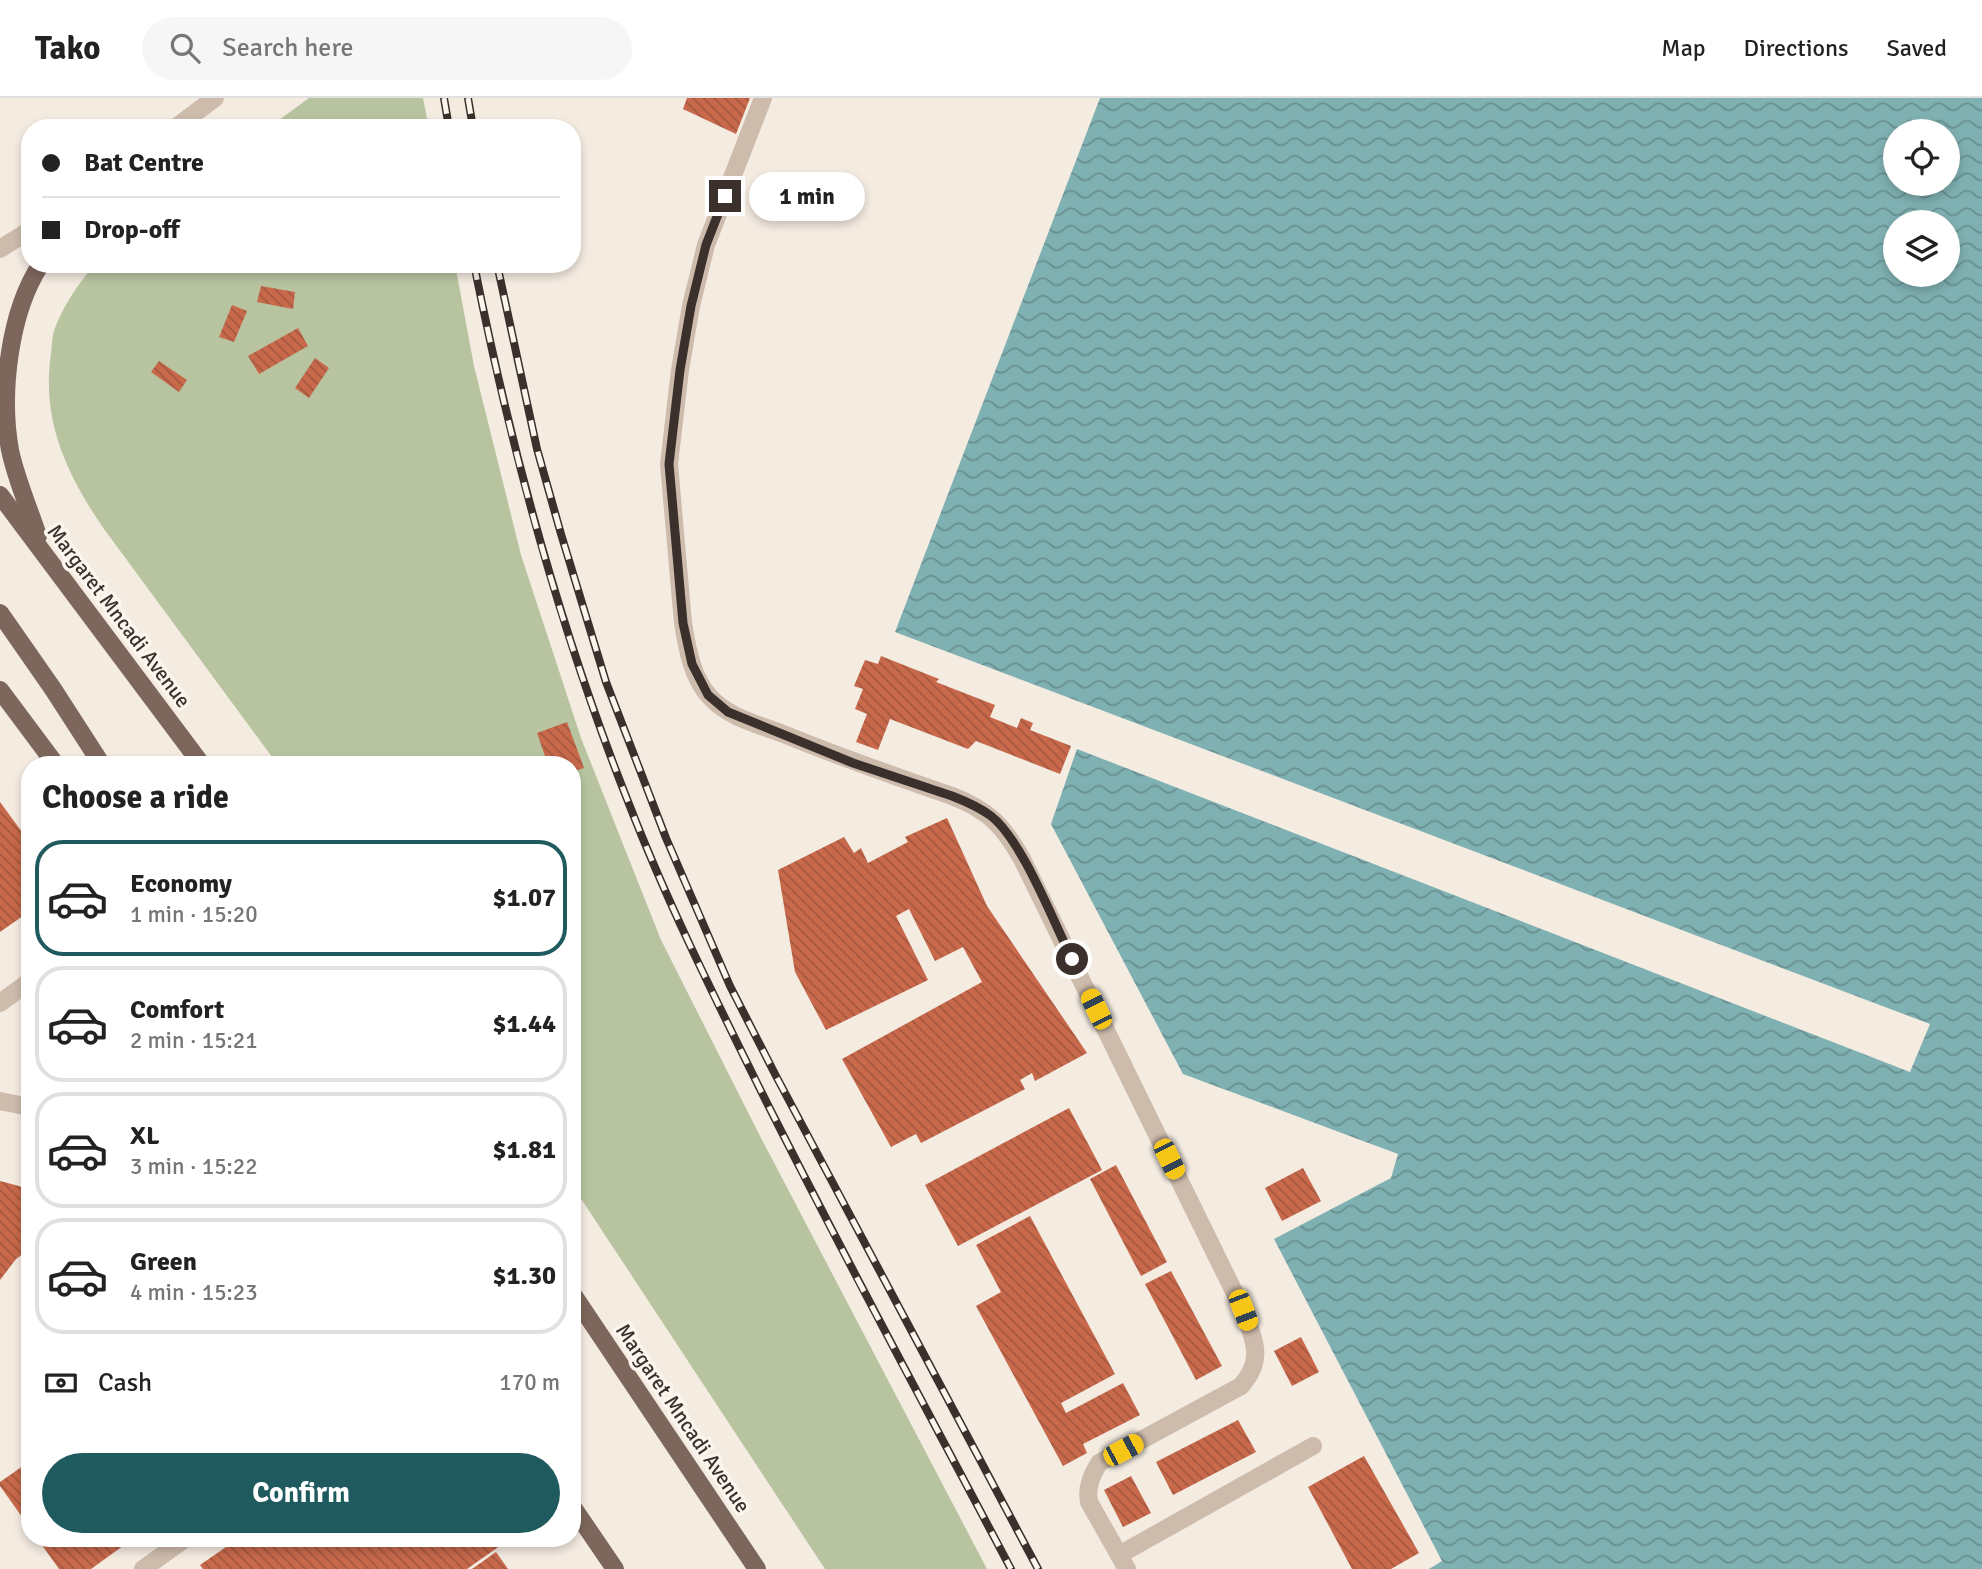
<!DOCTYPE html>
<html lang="en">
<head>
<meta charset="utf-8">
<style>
	:root { --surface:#fff; --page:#f6f6f6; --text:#222; --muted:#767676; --line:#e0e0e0; --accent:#1f5a5e }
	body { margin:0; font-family:Signika,sans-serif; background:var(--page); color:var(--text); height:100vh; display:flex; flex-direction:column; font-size:26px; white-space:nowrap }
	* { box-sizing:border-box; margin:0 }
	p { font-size:23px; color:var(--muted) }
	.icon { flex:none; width:38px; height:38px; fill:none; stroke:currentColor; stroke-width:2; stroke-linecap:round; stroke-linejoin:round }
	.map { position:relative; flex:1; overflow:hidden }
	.details { position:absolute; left:21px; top:658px; width:560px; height:791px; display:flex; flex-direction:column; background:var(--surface); border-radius:28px; box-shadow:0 4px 10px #0003 }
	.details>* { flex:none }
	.hud { position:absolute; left:21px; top:21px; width:560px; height:154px; border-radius:28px; box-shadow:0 4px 10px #0003; display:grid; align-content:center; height:154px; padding:0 21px; background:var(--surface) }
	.fabs { position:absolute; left:1883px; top:21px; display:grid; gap:14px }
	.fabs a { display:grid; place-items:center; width:77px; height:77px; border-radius:50%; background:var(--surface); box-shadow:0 4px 10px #0003; font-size:35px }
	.end { position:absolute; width:32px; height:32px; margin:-16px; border:9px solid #3b302b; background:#fff; box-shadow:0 0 0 4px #fff }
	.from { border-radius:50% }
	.bubble { position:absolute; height:49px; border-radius:24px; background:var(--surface); box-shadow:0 4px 10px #0003; font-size:23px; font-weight:800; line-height:49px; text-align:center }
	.car { position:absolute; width:21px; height:42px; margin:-21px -10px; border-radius:9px; box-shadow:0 0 5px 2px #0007; background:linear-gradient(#f5c518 24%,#345 0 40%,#f5c518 0 76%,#345 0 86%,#f5c518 0) }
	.hud b { display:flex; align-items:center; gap:24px; height:66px; font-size:26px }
	.hud b+b { border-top:2px solid var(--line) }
	.hud i { width:18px; height:18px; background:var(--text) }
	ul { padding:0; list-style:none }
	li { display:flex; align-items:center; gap:21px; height:116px; margin:0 14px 10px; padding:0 7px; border:4px solid var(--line); border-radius:28px }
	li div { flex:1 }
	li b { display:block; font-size:26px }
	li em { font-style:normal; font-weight:800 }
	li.on { border-color:var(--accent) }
	li>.icon { width:63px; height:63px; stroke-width:1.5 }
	h2 { padding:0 21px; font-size:32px; line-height:84px }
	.pay { display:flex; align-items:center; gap:18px; height:77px; padding:0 21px; font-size:26px }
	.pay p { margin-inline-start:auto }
	.cta { display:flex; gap:14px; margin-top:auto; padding:14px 21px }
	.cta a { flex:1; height:80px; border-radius:42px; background:var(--accent); color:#fff; font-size:28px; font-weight:800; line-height:80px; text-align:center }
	header { display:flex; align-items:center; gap:42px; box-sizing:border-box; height:98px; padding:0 35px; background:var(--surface); border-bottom:2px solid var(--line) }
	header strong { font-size:33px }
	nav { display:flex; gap:38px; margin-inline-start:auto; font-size:24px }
	.search { width:490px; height:63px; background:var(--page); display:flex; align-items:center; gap:18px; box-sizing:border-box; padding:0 24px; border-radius:38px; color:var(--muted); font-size:26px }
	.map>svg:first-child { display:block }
</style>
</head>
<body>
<header>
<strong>Tako</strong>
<div class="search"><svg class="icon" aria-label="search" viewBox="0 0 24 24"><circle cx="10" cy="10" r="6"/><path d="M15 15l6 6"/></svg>Search here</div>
<nav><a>Map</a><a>Directions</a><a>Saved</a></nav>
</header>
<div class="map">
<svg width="1982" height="1471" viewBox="0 0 1982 1471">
	<defs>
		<pattern id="water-waves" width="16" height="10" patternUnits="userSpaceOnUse" patternTransform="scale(1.75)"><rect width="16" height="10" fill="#7fb0b2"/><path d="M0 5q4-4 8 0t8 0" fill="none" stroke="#699091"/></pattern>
		<pattern id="building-back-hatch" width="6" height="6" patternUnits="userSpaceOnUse" patternTransform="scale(1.75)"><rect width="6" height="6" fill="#c8694b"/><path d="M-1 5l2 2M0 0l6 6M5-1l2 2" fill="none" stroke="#a4573f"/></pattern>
	</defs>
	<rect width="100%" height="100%" fill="#f4ebe1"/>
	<!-- green -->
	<g fill="#b8c4a0">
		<path d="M309,0H423L429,30H268Z"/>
		<path d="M95,166H455L474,268L521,457L581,640L661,842L760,1038L987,1471H825L572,1087V667H278L104,431C67,377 41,323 51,256C52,247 52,238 55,230C64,206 79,185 95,166Z"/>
	</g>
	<!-- water -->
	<path fill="url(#water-waves)" fill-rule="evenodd" d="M1100,0H1982V1471H1429L1442,1463L1274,1141L1391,1080L1398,1056L1183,976L1051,726L1077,651L1910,974L1930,926L895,534ZM1895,33H1948V86H1895ZM1895,124H1948V177H1895Z"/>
	<!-- building -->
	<g fill="url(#building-back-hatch)">
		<path d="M687,0H750L736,36L683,11Z"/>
		<path d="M261,188L295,194L293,211L257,204Z"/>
		<path d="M232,207L247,213L234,244L219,239Z"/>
		<path d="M298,230L308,248L259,276L248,258Z"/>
		<path d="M315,260L329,270L309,300L295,290Z"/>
		<path d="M159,263L187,282L179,294L151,274Z"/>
		<path d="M881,558L939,581L936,584L995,607L990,619L1017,630L1021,620L1033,625L1030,632L1071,648L1060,676L976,643L968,651L890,621L878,652L856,644L867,616L855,611L863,591L854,588L865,562L878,566Z"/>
		<path d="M567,624L584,670L572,674V667H532L546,661L537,635Z"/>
		<path d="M0,704L30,745V813L0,834Z"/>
		<path d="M947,720L987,808L1087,955L1035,983L1032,975L1020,982L1025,991L921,1045L916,1036L891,1049L842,961L982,884L963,849L935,863L909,811L896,818L928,882L826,932L795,874L778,772L844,739L854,755L861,750L868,765L908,744L905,739Z"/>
		<path d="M1069,1010L1102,1072L958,1148L925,1087Z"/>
		<path d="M1116,1067L1167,1164L1141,1178L1090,1081Z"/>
		<path d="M1303,1070L1321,1103L1282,1123L1265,1090Z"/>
		<path d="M0,1083L30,1091V1151L16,1161L0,1182Z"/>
		<path d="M1030,1118L1115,1276L1061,1305L1066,1315L1123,1285L1140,1317L1083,1346L1087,1355L1063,1368L976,1208L1001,1194L976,1147Z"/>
		<path d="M1171,1173L1222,1268L1196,1282L1145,1186Z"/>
		<path d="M1301,1239L1319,1274L1292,1288L1274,1253Z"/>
		<path d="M1238,1322L1256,1354L1173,1397L1156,1364Z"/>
		<path d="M1364,1358L1419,1455L1391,1471H1352L1308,1389Z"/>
		<path d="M30,1363V1430L0,1388V1384Z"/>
		<path d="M1131,1378L1151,1415L1123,1429L1104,1392Z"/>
		<path d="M37,1440H134L91,1471H59Z"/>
		<path d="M239,1440H511L467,1471H203L200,1467Z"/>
		<path d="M496,1454L508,1471H472Z"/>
	</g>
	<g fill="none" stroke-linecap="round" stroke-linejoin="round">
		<!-- lane -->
		<g stroke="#cdbbac" stroke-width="18">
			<path d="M0,1003L30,1009"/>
			<path d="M1119,1457L1313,1348"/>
		</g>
		<!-- street -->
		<g stroke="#cdbbac" stroke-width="18">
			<path d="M763,0L706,147L691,208L680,272L669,366L683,525C687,550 692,580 710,599C728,619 757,626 781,635C837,658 894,678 952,698C988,712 1003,727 1022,761L1243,1212C1254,1242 1265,1261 1241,1288L1099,1365C1092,1377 1086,1389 1089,1404L1127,1471"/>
			<path d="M175,30L215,0"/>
			<path d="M0,151L30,132"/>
			<path d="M0,905L30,883"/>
			<path d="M143,1471L186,1440"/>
		</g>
		<!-- primary -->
		<g stroke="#7d675c" stroke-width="18">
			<path d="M0,397L202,667"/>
			<path d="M38,438C29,410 16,381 10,352C0,296 9,214 41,166"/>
			<path d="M0,515L53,591L102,667"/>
			<path d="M0,592L56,667"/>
			<path d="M572,1195L757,1471"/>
			<path d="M572,1408L615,1471"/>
		</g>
		<defs>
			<g id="rail">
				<path d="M444,0L449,30"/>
				<path d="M468,0L473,30"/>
				<path d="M474,166C511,352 559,530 629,706C667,804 714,898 760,991C841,1153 927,1312 1011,1471"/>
				<path d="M497,166L537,351L561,436L606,584L666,740L730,888L776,978L1038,1471"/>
			</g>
		</defs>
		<!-- rail casing -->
		<use href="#rail" stroke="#3b302b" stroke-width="8"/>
		<!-- rail -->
		<use href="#rail" stroke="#fbf5ee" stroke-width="5" stroke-dasharray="16" stroke-linecap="butt"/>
	</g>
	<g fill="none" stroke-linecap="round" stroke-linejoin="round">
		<!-- route -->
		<path stroke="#3b302b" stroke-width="9" d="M725,98L706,147L691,208L680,272L669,366L683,525L692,566L708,597L728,614L853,665L952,698C965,703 979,709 991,718C1022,742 1053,823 1072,861"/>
	</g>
	<g text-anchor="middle" stroke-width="7" stroke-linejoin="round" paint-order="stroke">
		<!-- street labels -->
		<g font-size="21" fill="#3b302b" stroke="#fbf5ee">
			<text transform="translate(119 518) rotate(53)" y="7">Margaret Mncadi Avenue</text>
			<text transform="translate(683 1320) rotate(56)" y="7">Margaret Mncadi Avenue</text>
		</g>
	</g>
</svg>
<div class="fabs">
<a><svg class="icon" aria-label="locate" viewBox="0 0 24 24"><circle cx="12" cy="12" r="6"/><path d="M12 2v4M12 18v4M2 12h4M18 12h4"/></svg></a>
<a><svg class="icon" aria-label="layers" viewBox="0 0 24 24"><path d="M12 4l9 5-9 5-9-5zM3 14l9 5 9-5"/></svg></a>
</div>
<i class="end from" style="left:1072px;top:861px"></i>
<i class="end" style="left:725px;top:98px"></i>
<div class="bubble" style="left:749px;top:74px;width:116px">1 min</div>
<i class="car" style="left:1096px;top:911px;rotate:334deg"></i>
<i class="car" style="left:1169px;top:1061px;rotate:154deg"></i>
<i class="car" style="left:1243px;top:1212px;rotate:159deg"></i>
<i class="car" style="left:1123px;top:1352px;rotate:62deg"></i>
<div class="hud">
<b><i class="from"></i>Bat Centre</b>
<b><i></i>Drop-off</b>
</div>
<section class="details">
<h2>Choose a ride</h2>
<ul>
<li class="on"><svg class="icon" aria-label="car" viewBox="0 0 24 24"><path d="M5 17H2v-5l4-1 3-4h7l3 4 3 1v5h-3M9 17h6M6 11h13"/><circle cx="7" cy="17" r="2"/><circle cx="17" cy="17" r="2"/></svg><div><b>Economy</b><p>1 min · 15:20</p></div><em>$1.07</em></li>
<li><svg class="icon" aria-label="car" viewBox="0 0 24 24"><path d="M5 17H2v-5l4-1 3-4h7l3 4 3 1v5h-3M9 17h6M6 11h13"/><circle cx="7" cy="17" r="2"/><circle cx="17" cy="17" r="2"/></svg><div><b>Comfort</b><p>2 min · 15:21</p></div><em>$1.44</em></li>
<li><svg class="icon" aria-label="car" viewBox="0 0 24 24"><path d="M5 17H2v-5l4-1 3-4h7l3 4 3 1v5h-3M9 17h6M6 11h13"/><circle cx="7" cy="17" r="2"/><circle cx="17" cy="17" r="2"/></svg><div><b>XL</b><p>3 min · 15:22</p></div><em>$1.81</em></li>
<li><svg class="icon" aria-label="car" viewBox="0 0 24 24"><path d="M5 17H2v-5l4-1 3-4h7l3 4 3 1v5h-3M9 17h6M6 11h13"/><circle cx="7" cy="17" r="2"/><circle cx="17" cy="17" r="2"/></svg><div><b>Green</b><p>4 min · 15:23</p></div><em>$1.30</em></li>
</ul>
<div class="pay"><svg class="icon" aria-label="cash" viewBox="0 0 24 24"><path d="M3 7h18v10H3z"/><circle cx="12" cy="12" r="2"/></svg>Cash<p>170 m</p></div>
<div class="cta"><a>Confirm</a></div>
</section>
</div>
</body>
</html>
